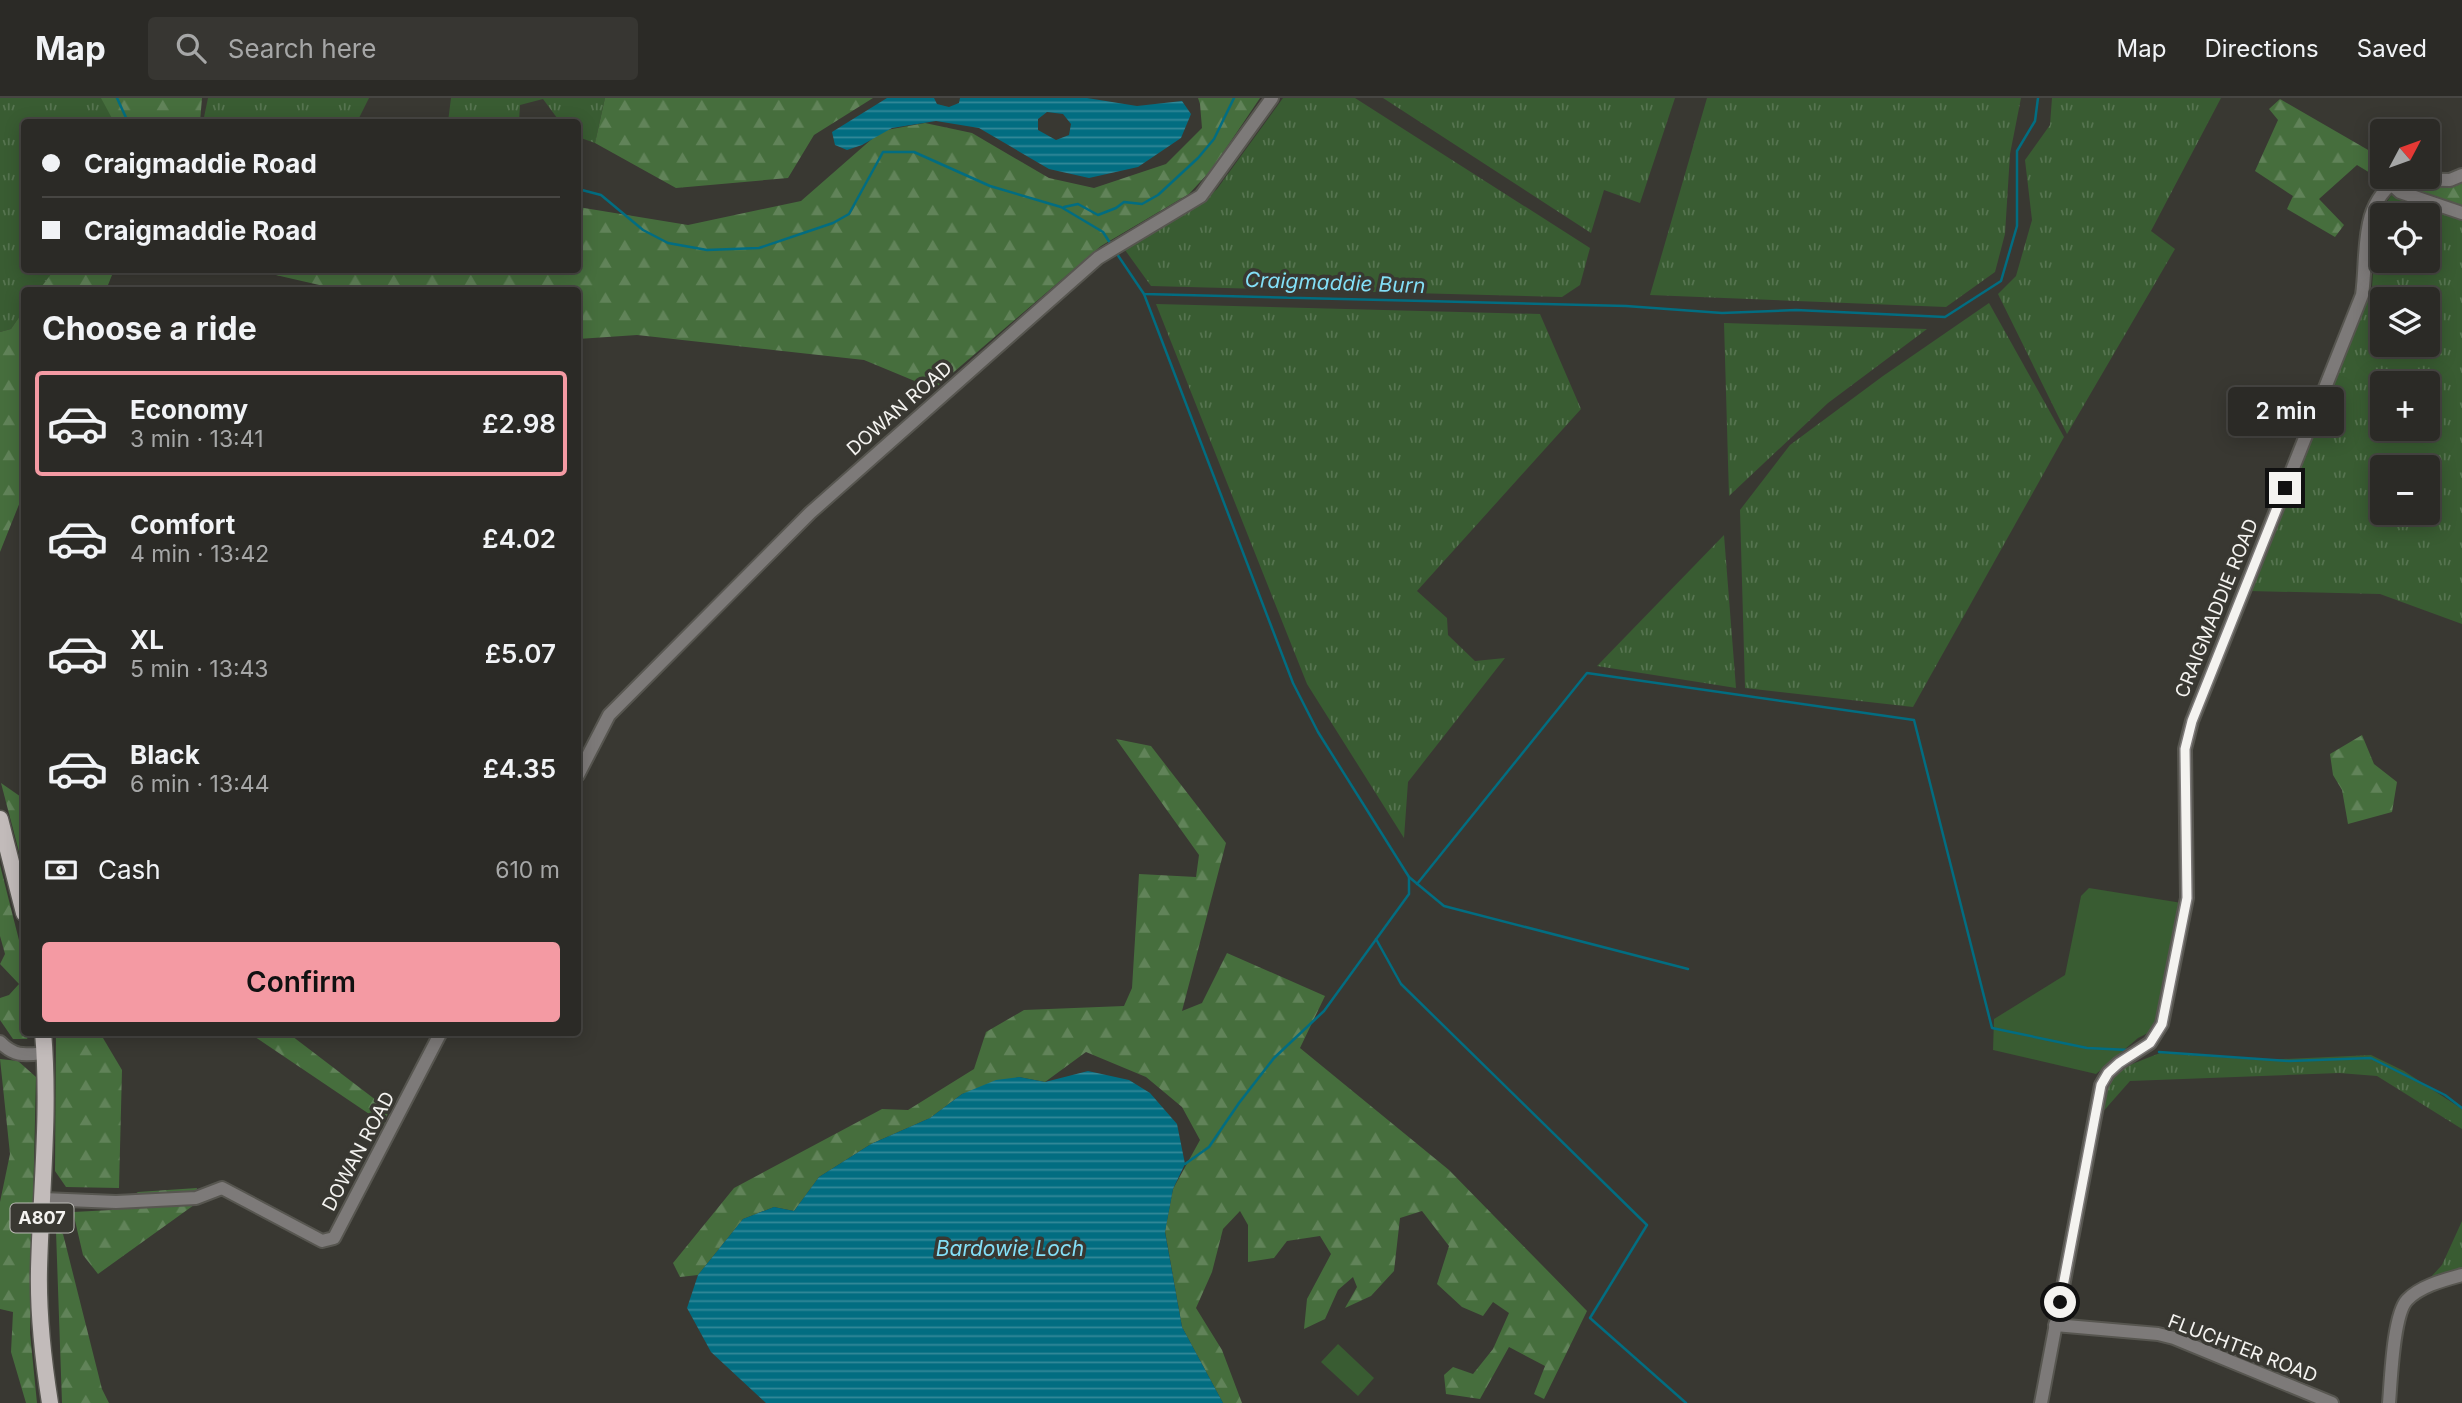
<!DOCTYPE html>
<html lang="en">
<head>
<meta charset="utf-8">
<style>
	:root { --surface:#2b2a26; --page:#373632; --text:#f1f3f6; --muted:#a6a7a7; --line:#474643; --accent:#f49aa3 }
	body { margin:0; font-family:Inter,sans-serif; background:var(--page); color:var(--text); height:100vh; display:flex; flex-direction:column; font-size:26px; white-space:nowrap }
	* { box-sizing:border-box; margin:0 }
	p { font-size:23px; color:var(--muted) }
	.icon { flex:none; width:38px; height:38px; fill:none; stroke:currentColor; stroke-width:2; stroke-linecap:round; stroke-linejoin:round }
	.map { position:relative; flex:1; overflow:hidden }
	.side { position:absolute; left:21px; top:189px; width:560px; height:749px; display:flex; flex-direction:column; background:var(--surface); border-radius:7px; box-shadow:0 4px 18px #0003,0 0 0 2px var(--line) }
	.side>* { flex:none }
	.top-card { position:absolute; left:21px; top:21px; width:560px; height:154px; border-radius:7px; box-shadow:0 4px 18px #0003,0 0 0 2px var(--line); display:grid; align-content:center; height:154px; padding:0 21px; background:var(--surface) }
	.needle { width:46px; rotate:49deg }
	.controls { position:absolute; left:2370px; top:21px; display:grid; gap:14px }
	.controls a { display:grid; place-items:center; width:70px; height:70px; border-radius:7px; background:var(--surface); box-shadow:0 4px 18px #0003,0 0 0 2px var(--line); font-size:35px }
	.end { position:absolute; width:32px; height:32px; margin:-16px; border:9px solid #f4f3f0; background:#111; box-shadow:0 0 0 4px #111 }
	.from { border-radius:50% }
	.bubble { position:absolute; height:49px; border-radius:7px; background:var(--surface); box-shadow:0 4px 18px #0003,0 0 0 2px var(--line); font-size:23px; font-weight:600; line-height:49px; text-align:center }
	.top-card b { display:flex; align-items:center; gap:24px; height:66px; font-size:26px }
	.top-card b+b { border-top:2px solid var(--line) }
	.top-card i { width:18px; height:18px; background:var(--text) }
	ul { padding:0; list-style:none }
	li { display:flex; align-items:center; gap:21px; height:105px; margin:0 14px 10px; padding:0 7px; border:4px solid transparent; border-radius:7px }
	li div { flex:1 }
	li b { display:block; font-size:26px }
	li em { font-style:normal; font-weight:600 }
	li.active { border-color:var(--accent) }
	li>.icon { width:63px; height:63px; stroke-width:1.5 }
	h2 { padding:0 21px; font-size:32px; line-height:84px }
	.pay { display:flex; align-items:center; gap:18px; height:77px; padding:0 21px; font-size:26px }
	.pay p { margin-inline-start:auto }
	.cta { display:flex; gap:14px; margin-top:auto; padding:14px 21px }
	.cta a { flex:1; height:80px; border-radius:7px; background:var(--accent); color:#111; font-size:28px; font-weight:600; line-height:80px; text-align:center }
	header { display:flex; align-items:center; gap:42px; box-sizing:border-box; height:98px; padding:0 35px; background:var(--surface); border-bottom:2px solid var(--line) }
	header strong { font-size:33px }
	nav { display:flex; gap:38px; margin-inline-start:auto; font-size:24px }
	.search { width:490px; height:63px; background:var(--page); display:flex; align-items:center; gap:18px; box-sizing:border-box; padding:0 24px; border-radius:7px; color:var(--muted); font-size:26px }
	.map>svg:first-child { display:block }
</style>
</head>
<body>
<header>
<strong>Map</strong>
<div class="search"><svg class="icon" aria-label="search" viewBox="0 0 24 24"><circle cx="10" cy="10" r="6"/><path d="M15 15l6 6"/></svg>Search here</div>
<nav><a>Map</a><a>Directions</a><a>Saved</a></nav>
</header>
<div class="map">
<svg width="2462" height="1305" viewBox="0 0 2462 1305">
	<defs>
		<pattern id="grass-tufts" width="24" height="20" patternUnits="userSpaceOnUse" patternTransform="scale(1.75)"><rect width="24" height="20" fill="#395c32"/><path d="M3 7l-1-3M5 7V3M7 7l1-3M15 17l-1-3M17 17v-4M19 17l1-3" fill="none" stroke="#567450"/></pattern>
		<pattern id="forest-firs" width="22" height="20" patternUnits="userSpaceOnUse" patternTransform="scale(1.75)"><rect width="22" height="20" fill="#466e3d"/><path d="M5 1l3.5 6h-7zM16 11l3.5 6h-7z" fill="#618359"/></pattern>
		<pattern id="water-rules" width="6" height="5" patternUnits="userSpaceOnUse" patternTransform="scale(1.75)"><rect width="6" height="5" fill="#026d81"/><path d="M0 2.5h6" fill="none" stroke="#348999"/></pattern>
	</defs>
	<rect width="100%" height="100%" fill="#393832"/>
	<!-- grass -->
	<g fill="url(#grass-tufts)" fill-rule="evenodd">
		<path d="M0,0H102L115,24H24V172H54L39,192H24V212L11,231L0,234Z"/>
		<path d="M208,0H369L357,24H203Z"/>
		<path d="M451,0H605L595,45L578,39V24H560L543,1L520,7L519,24H448Z"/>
		<path d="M1283,0H1355L1590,150L1580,187L1562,199L1151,188L1125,152L1199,107L1217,91Z"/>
		<path d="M1383,0H1675L1640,105L1604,92L1591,135Z"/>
		<path d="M1707,0H2021L2010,56L2005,136L1995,174L1946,209L1650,197Z"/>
		<path d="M2052,0H2221L2151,133L2175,151L2067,336L1998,196L2016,178L2032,122L2025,62L2050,27Z"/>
		<path d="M2392,96L2462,123V526L2380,496L2250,493L2372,191L2376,121ZM2382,117H2427V163H2382ZM2382,201H2427V247H2382ZM2382,285H2427V331H2382ZM2382,369H2427V415H2382Z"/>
		<path d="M1989,205L2064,339L1913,609L1745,590L1740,412L1790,347L1883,278Z"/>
		<path d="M1156,206L1540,216L1581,311L1417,493L1447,520L1448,537L1475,563L1505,560L1408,684L1404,740L1307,586Z"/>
		<path d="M1724,225L1927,231L1828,305L1729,398Z"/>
		<path d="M1724,437L1736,590L1597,568Z"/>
		<path d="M2160,955L2263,962L2371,957L2404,973L2462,1011V1031L2377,978L2339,975L2130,983L2100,1017L2106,989L2122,970Z"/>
		<path d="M2462,1123V1173L2430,1180L2442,1167Z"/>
	</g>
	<!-- forest -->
	<g fill="url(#forest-firs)">
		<path d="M101,0H202L200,24H114Z"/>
		<path d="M605,0H873L814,37L788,80L676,90L595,45Z"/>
		<path d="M1198,0H1260L1212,71L1189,96L1101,148L934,291L864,262L637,237L578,241V192H341L254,172H578V109L688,127L801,103L881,33L925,25L972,35L1049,80L1094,90L1166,66L1202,30L1200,6Z"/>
		<path d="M2280,1L2382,60V79H2385V84L2357,67L2319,101L2344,127L2335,139L2287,111L2293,98L2255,73L2278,22L2269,11Z"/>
		<path d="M2462,83V109L2407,91V84Z"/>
		<path d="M54,172H114L106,192H39Z"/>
		<path d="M24,212V394L0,454V234L11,231Z"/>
		<path d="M2362,637L2374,666L2397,684L2392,714L2348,726L2342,692L2333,677L2330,656Z"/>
		<path d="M1116,641L1151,648L1226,745L1182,913L1202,905L1227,855L1325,898L1300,950L1449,1072L1587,1213L1544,1301L1534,1296L1545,1268L1509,1249L1480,1301L1446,1296L1444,1277L1453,1269L1473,1276L1493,1251L1509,1215L1493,1204L1483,1218L1462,1209L1437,1186L1449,1148L1422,1113L1400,1120L1394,1173L1371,1198L1345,1210L1357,1189L1353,1179L1338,1192L1325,1221L1304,1231L1307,1201L1331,1156L1320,1138L1287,1143L1274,1160L1248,1164V1127L1240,1113L1223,1131L1212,1174L1196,1210L1222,1252L1242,1305H1223L1182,1229L1165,1133L1173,1091L1200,1042L1182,1009L1146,979L1086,954L1045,984L1019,979L962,996L930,1020L871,1046L819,1079L794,1113L774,1109L743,1121L698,1177L680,1179L673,1165L734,1090L882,1011L908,1012L974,971L986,934L1024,912L1124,908L1132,890L1139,776L1196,779L1199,757Z"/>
		<path d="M1,685L24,701V773Z"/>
		<path d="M0,767L24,862V934L30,935L27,941H13L0,922V900L9,897L19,886L0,866L5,856L0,838Z"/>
		<path d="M56,935H100L122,972L119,1090L66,1089L55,1073Z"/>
		<path d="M249,935H288L389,1012L384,1026Z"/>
		<path d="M0,961L18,963L36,979L30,1235L37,1305H26L11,1254L13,1214L0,1211V1104L10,1056Z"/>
		<path d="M197,1090L194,1107L98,1176L83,1157L73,1114L111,1112L138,1094Z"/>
		<path d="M56,1133L63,1136L102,1291L109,1305H62Z"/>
	</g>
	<!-- green -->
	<g fill="#395c32">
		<path d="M2089,790L2182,805L2164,893L2152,933L2138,940L2096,976L1993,952L1994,921L2065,877L2081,798Z"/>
		<path d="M1338,1246L1374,1280L1358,1298L1321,1264Z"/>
	</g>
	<!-- water -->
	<g fill="url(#water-rules)" fill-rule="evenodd">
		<path d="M887,0H934L937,6L949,9L959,5L960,0H1087L1137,8L1182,3L1191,16L1181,40L1138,69L1089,80L1049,71L979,30L936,23L892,30L862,47L847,52L835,47L832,34ZM1047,14L1063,16L1071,26L1069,37L1056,42L1038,32V21Z"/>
		<path d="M1088,973L1129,982L1150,995L1177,1026L1185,1066L1173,1091L1165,1134L1182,1229L1223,1305H766L711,1254L687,1210L698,1177L743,1121L774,1109L794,1113L819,1079L871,1046L930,1020L962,996L996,982L1019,979L1045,984Z"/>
	</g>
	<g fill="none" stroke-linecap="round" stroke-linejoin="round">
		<!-- stream -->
		<g stroke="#026d81" stroke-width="2.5">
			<path d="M117,0L128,24"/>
			<path d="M578,91L601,97L643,132L668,145L707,152L759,150L833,125L849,116L883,54H914L990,88L1061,109L1103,134L1112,148"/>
			<path d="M1064,109L1078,106L1098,117L1116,110L1124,104L1142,106L1158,97L1198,60L1214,41L1234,0"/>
			<path d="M1115,153L1144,196L1626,208L1722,215L1796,212L1945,219L2001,183L2017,128V53L2035,23L2038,0"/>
			<path d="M1144,196L1293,585L1318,634L1409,779V796L1324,913L1274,960L1239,1005L1209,1049L1185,1066"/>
			<path d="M1409,779L1444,808L1688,871"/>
			<path d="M1417,786L1587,575L1914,622L1992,930L2087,950L2129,952"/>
			<path d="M1376,841L1401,886L1647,1127L1590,1220L1686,1305"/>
			<path d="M2159,954L2289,963L2371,960L2445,997L2462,1010"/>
		</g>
		<defs>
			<g id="minor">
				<path d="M2391,86L2400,94L2462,115"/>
				<path d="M578,677L609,617L810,415L1098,160L1201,98L1272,0"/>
				<path d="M0,944C15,959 24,957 45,955"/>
				<path d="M43,1101L116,1104L196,1100L222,1090L322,1143L334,1140L441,934"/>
				<path d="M2055,1227L2158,1236L2174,1240L2332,1305"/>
				<path d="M2041,1305L2101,987L2108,975L2119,965L2150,945L2162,926L2187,800L2185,651L2192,623L2362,197C2368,156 2358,106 2399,81L2450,82L2462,77"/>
				<path d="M2389,1305C2391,1283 2393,1217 2407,1202C2420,1188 2444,1182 2462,1177"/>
			</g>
			<g id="major">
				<path d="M0,721L24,815"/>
				<path d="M43,934C50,1013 41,1092 39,1171C38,1215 43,1261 50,1305"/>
			</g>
		</defs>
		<!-- minor casing -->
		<use href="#minor" stroke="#575650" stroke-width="16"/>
		<!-- major casing -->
		<use href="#major" stroke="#575650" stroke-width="19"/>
		<!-- minor -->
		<use href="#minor" stroke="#7d7a79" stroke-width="12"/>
		<!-- major -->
		<use href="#major" stroke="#c2bbba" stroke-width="16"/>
	</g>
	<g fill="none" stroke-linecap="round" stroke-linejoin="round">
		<!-- route -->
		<path stroke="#f4f3f0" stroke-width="9" d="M2060,1204L2101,987L2108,975L2119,965L2150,945L2162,926L2187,800L2185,651L2192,623L2285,390"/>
	</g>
	<g text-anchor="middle" stroke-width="7" stroke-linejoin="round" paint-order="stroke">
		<!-- shield labels -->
		<rect fill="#393832" stroke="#bcbbb7" stroke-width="2" x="10.5" y="1105.5" width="63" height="29" rx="5"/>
		<g font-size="18" font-weight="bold" fill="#f4f3f0">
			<text x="42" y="1126">A807</text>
		</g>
		<!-- street labels -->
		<g font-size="19" fill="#f4f3f0" stroke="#393832">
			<text transform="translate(899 310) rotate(-41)" y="7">DOWAN ROAD</text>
			<text transform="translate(2216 510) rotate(-68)" y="7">CRAIGMADDIE ROAD</text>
			<text transform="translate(358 1053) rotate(-62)" y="7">DOWAN ROAD</text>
			<text transform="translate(2243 1250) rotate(21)" y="7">FLUCHTER ROAD</text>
		</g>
		<!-- water labels -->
		<g font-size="21" font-style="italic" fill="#83dff7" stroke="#393832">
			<text transform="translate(1335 185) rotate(2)" y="7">Craigmaddie Burn</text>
			<text x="1010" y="1158">Bardowie Loch</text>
		</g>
	</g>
</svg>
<div class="controls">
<a><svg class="needle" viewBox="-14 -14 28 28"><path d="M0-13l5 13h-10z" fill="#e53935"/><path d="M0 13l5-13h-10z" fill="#a6a7a7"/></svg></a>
<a><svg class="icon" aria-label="locate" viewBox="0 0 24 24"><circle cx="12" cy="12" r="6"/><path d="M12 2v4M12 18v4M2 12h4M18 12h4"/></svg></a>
<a><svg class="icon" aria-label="layers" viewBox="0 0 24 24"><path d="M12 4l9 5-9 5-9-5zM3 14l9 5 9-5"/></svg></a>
<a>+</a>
<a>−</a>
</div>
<i class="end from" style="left:2060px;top:1204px"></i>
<i class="end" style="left:2285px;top:390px"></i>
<div class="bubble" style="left:2228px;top:289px;width:116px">2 min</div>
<div class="top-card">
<b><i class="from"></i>Craigmaddie Road</b>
<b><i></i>Craigmaddie Road</b>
</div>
<section class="side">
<h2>Choose a ride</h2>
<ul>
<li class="active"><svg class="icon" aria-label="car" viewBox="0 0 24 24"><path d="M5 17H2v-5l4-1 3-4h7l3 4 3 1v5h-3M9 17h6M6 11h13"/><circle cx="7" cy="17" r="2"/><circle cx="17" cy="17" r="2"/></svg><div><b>Economy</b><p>3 min · 13:41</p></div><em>£2.98</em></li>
<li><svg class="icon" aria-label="car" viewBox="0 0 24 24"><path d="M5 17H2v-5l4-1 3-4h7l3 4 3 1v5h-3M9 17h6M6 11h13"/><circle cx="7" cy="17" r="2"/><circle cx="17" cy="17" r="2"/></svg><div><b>Comfort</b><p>4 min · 13:42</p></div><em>£4.02</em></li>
<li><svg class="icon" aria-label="car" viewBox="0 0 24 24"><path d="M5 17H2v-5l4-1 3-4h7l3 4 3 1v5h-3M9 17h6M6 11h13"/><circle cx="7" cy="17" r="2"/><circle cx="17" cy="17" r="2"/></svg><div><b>XL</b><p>5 min · 13:43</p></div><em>£5.07</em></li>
<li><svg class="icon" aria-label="car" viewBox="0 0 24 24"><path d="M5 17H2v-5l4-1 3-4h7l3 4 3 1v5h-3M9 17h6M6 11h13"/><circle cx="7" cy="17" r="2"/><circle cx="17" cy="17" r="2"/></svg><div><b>Black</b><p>6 min · 13:44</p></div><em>£4.35</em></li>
</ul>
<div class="pay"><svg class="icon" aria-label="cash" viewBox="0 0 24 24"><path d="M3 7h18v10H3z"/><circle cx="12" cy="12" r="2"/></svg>Cash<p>610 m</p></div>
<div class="cta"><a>Confirm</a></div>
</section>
</div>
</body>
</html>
